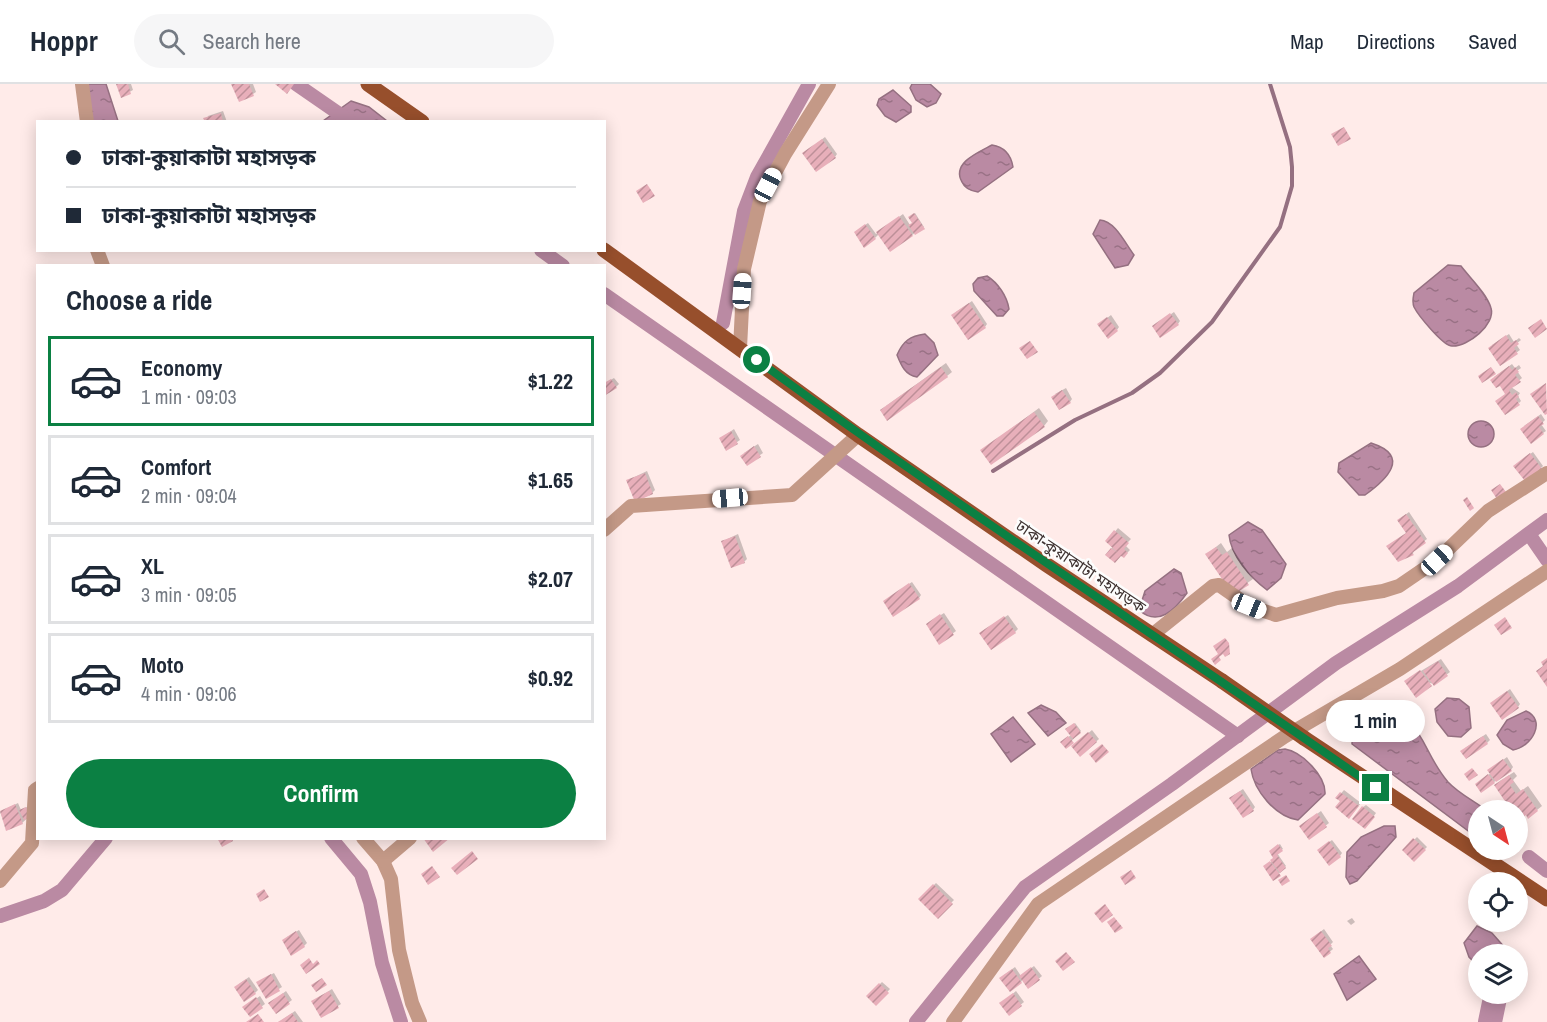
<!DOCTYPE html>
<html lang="en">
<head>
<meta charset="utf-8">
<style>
	:root { --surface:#fff; --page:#f6f6f7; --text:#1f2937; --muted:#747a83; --line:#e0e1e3; --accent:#0b8043 }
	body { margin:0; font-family:"Archivo Narrow","Noto Sans Bengali",sans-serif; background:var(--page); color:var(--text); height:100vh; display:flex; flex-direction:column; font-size:22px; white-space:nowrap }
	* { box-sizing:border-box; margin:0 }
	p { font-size:20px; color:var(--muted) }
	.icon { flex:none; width:33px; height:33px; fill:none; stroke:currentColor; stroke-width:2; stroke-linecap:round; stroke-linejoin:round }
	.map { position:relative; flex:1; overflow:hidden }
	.sheet { position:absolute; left:36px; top:180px; width:570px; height:576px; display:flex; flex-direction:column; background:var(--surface); border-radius:0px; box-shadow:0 3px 15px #0003 }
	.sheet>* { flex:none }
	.hud { position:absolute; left:36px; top:36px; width:570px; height:132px; border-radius:0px; box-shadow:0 3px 15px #0003; display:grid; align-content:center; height:132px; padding:0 30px; background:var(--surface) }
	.needle { width:39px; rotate:144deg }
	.fabs { position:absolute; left:1468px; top:716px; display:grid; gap:12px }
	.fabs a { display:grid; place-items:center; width:60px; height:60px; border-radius:50%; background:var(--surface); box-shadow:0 3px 15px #0003; font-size:30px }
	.end { position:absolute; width:27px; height:27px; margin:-14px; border:8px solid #0b8043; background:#fff; box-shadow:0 0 0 3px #fff }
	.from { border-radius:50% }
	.bubble { position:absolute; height:42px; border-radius:21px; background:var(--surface); box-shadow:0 3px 15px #0003; font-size:20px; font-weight:800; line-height:42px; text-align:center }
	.car { position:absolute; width:18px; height:36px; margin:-18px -9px; border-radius:8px; box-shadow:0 0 4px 2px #0007; background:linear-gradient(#fff 24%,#345 0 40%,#fff 0 76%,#345 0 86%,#fff 0) }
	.hud b { display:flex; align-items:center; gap:21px; height:57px; font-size:22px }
	.hud b+b { border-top:2px solid var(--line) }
	.hud i { width:15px; height:15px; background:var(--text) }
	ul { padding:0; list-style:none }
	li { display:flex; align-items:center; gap:18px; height:90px; margin:0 12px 9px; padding:0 18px; border:3px solid var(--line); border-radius:0px }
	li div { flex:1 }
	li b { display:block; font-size:22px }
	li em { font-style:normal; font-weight:800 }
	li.selected { border-color:var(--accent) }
	li>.icon { width:54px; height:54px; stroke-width:1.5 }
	h2 { padding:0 30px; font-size:27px; line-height:72px }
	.primary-button { display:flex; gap:12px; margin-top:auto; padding:12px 30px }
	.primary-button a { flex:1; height:69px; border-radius:36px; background:var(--accent); color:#fff; font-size:24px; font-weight:800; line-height:69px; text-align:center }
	header { display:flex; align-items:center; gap:36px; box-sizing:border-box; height:84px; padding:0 30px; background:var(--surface); border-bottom:2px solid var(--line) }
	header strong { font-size:28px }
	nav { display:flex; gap:33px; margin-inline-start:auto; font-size:21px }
	.search { width:420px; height:54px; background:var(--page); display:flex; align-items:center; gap:15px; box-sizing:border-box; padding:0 21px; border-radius:33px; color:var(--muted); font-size:22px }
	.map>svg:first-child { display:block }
</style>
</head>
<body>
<header>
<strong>Hoppr</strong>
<div class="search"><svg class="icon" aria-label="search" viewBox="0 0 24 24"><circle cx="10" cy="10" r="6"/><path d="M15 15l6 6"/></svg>Search here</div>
<nav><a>Map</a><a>Directions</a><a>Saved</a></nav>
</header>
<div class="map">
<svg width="1547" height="938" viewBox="0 0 1547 938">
	<defs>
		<pattern id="water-ripples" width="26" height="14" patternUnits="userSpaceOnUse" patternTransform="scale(1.5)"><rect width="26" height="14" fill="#ba8aa3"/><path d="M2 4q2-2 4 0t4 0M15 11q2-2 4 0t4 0" fill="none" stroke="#997185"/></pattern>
		<pattern id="building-hatch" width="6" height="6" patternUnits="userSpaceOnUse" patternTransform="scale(1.5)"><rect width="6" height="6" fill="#e8afba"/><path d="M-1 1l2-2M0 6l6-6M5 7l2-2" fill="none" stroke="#bd8f98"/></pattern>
	</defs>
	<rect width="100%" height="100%" fill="#ffebe9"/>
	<!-- water -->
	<g fill="url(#water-ripples)" stroke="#957081" stroke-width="1.5">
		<path d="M83,0H106L118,37H91Z"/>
		<path d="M912,0H930L941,10L936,19L927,23L916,16L910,4Z"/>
		<path d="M893,6L911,22V28L896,38L885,32L877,21L879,15Z"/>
		<path d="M351,17L369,23L387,37H323Z"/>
		<path d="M992,61C1005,63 1011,71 1013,83L978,108C971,107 965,105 962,98C951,79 979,68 992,61Z"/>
		<path d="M1100,136C1115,137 1125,159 1134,171L1128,181L1115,184L1093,150Z"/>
		<path d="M1448,181L1461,182C1470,194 1487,210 1491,224C1496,240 1468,263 1452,262C1443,262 1418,231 1414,223C1412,218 1413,214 1414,209Z"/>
		<path d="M987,192C998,199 1007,212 1009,225L1003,232H997L974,207L973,200L978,194Z"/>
		<path d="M925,250L934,259L938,271L917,293C905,291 901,281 897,271C903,257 910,252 925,250Z"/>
		<circle cx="1481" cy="350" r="13"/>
		<path d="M1371,359C1412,372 1386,396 1365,411H1359L1338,388L1339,379Z"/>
		<path d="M1248,438L1262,446L1286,480L1281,494L1267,506C1250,493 1231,472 1229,451Z"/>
		<path d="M1174,485L1181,489L1187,509C1175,526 1158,543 1139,526L1145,507Z"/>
		<path d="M1447,614L1459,615L1469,623L1471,644L1461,653L1448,652L1437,638L1435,625Z"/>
		<path d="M1378,620C1426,636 1420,665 1448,698C1458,709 1474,717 1486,726H1479V755L1352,660L1353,643Z"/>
		<path d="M1041,621L1056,628L1066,639L1048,652L1028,629Z"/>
		<path d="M1526,627C1547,636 1532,663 1513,666L1503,660L1497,651L1507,636Z"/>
		<path d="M1013,633L1035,660L1011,678L991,650Z"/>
		<path d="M1285,665C1302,668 1326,692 1325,710L1298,736C1276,733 1254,707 1251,685L1278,666Z"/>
		<path d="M1384,742H1395L1396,753L1357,797L1350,800L1346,793L1347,768L1361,753Z"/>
		<path d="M1477,842L1492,849L1506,865L1504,870H1479V883L1469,873L1464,859Z"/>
		<path d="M1359,872L1376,895L1347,916L1334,890Z"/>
	</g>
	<!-- shadow -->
	<g fill="#0003">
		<path d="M118,0H131L133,6L122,12Z"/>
		<path d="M233,0H253L256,8L253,10Z"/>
		<path d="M223,27L227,38H206L208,32Z"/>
		<path d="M825,53L837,70L835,73L807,67Z"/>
		<path d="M915,129L924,143L890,166L879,150L875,154L858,146L868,139L876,150L903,130L910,141L913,139L910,133Z"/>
		<path d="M972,217L987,240L985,243L956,228Z"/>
		<path d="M1174,228L1180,237L1178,240H1157Z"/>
		<path d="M1111,231L1119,243L1117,246L1102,238Z"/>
		<path d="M1509,250L1514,258L1519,254L1521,256L1516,260L1520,266L1501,280L1492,261Z"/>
		<path d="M946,279L952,288L947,292L888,335L886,322Z"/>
		<path d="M1512,280L1515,284L1519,281L1521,284L1517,287L1522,294L1511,303L1520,309L1518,312L1521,317L1519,319L1494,293Z"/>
		<path d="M614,294L619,300L616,303L604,300Z"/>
		<path d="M1066,304L1072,315L1070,318L1055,310Z"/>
		<path d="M1039,324L1048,337L1044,342L982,366Z"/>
		<path d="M1541,330L1545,336L1541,340L1546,347L1543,349L1524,342Z"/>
		<path d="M734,345L740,356L727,365L721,354Z"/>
		<path d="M758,360L763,369L747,380L744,369Z"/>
		<path d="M1533,368L1543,382L1541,384L1518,379Z"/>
		<path d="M647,387L655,406L652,409L628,396Z"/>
		<path d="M1409,428L1427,455L1414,465L1413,470L1398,477L1407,448L1401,434Z"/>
		<path d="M1118,444L1131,455L1125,461L1130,466L1124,472L1107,471L1113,463L1107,457Z"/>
		<path d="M738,450L747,475L744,478L723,457Z"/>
		<path d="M1221,459L1227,468L1232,464L1253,495L1233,509L1212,466Z"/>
		<path d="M912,498L921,511L919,514L887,515Z"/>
		<path d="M944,529L956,547L940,559L930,538Z"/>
		<path d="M1008,531L1018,545L1015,548L984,547Z"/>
		<path d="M1441,575L1450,588L1434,600L1409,594Z"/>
		<path d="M1510,605L1520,620L1518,623L1495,616Z"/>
		<path d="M1075,639L1081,647L1066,663L1062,658L1071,651L1067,645Z"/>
		<path d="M1092,646L1099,655L1081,671L1073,662Z"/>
		<path d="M1486,650L1490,656L1487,659L1465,664Z"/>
		<path d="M1507,673L1513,683L1511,686L1494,698L1476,700L1491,689L1492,684Z"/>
		<path d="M1514,688L1517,692L1513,696L1521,707L1528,702L1542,722L1537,726L1518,733V726H1513L1500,697Z"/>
		<path d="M1243,705L1255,723L1253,726L1234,711Z"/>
		<path d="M1344,706L1361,719L1352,730L1337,714Z"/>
		<path d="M18,719L21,726L27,723L31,731L22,739L7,745L0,728Z"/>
		<path d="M1366,721L1376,729L1368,740L1363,723Z"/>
		<path d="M1321,727L1329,739L1310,754L1304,739Z"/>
		<path d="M1417,753L1427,763L1414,776L1404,766Z"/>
		<path d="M1332,756L1342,769L1340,772L1321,764Z"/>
		<path d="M1280,760L1283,765L1277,769L1286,782L1274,795L1265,783L1275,774L1271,766Z"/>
		<path d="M936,799L954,816L938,832L920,815Z"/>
		<path d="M1352,834L1355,838L1351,841L1347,837Z"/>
		<path d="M1324,845L1333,858L1330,861L1333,865L1325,872L1315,852Z"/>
		<path d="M299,846L307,859L304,862L287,853Z"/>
		<path d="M1034,882L1042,892L1029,903L1023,895L1021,898L1004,891L1015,883L1021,892Z"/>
		<path d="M274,889L282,903L266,913L261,896Z"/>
		<path d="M249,893L258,906L255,909L239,900Z"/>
		<path d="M882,898L890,905L876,920L868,912Z"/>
		<path d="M332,905L341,920L322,932L316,915Z"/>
		<path d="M286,907L292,916L276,928L273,917Z"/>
		<path d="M1016,907L1024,918L1009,930L1004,917Z"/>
		<path d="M260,912L265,920L250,931L247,921Z"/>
		<path d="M295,927L303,938H279Z"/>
	</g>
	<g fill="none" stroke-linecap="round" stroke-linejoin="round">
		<!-- stream -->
		<path stroke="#957081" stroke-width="4" d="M993,387L1075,336L1132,309L1160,289L1212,238L1280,143L1292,102V83L1290,63L1270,0"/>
		<!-- canal -->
		<g stroke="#ba8aa3" stroke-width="14">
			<path d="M296,0L351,38"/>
			<path d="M541,166L563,182"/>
			<path d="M604,210L1238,652"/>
			<path d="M723,239L744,127L757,93L809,0"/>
			<path d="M1529,450L1547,476"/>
			<path d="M331,754L361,790L370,818L382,879L401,938"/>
			<path d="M1529,773L1547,787"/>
			<path d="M0,832L44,817L62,806L106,754"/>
			<path d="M916,938L1025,803L1172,700L1336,579L1458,502L1547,436"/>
		</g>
		<!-- river -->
		<path stroke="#ba8aa3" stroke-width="24" d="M1490,938L1496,909"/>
	</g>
	<!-- building -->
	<g fill="url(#building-hatch)">
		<path d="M116,0H128L131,10L121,14Z"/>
		<path d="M231,0H249L254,12L239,18Z"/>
		<path d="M275,0H294L287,10Z"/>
		<path d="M221,29L223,38H205L203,34Z"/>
		<path d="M1344,43L1351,55L1338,62L1331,50Z"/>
		<path d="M822,55L836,74L816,88L802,69Z"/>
		<path d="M647,100L655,112L643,119L636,107Z"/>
		<path d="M914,129L925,145L915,151L908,141L912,139L908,133Z"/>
		<path d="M899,132L913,152L890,168L876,148Z"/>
		<path d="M865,140L876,155L864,164L854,148Z"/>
		<path d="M969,219L986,244L968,256L951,231Z"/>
		<path d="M1170,229L1179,241L1160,254L1152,242Z"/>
		<path d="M1107,233L1118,247L1108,255L1097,240Z"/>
		<path d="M1541,235L1547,245L1535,254L1528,244Z"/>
		<path d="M1506,251L1511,259L1516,256L1519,260L1514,264L1518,270L1500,282L1488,264Z"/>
		<path d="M1030,257L1038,268L1027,275L1019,264Z"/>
		<path d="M1509,282L1512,286L1515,283L1519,288L1515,291L1521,298L1509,306L1512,311L1516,308L1519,313L1516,315L1520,321L1505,331L1495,317L1505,310L1500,302L1496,304L1490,296Z"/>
		<path d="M941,283L948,293L887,337L880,326Z"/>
		<path d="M1491,283L1496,290L1482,299L1478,292Z"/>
		<path d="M611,295L617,304L604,312V299Z"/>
		<path d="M1546,299L1547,330L1545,331L1530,310Z"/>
		<path d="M1062,306L1071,319L1059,326L1051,313Z"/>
		<path d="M1034,328L1045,343L991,381L980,366Z"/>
		<path d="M1538,332L1544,340L1539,343L1544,350L1531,360L1520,345Z"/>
		<path d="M731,347L738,360L726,367L719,354Z"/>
		<path d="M754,362L761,373L747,382L740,372Z"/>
		<path d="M1530,369L1542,385L1525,397L1513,382Z"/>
		<path d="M645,389L653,410L635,418L626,396Z"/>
		<path d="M1500,400L1506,408L1497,415L1491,406Z"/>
		<path d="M1467,413L1474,424L1470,427L1463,416Z"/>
		<path d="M1406,430L1426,459L1412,469L1414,471L1398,478L1386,462L1406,449L1397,436Z"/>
		<path d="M1114,446L1129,459L1124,465L1128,469L1124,474L1121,472L1115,479L1105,471L1111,464L1118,469L1105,457Z"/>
		<path d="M735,452L745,479L731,484L721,457Z"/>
		<path d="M1216,463L1222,471L1227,468L1249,501L1233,511L1205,470Z"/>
		<path d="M909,499L920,515L893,533L883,517Z"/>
		<path d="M940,530L954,551L939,561L926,540Z"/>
		<path d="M1004,532L1016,549L991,566L979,549Z"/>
		<path d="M1505,533L1512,544L1501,551L1494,541Z"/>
		<path d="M1225,554L1229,559L1230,570L1225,573L1223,570L1219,573L1221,576L1215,581L1211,575L1218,570L1213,562Z"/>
		<path d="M1547,574V603L1536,587L1543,582L1541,578Z"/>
		<path d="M1438,577L1448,592L1434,602L1423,587Z"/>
		<path d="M1420,586L1432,602L1416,614L1404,597Z"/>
		<path d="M1507,607L1519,624L1502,636L1490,619Z"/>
		<path d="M1074,639L1081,649L1073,655L1065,645Z"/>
		<path d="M1088,648L1097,658L1080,673L1071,662Z"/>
		<path d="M1068,652L1074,659L1066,665L1060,658Z"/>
		<path d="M1483,652L1488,660L1466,675L1460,667Z"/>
		<path d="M1102,660L1109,668L1096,679L1089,670Z"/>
		<path d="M1503,675L1512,687L1496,698L1487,686Z"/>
		<path d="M1472,684L1478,691L1469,697L1464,690Z"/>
		<path d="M1488,690L1495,699L1481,709L1475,700Z"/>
		<path d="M1509,691L1514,698L1510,701L1516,710L1523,705L1538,727L1528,735L1526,731L1518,737V726H1511L1494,701Z"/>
		<path d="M1240,707L1254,727L1243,734L1229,714Z"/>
		<path d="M1340,708L1359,722L1349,735L1335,723L1340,717L1335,714Z"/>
		<path d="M15,720L23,740L6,747L0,727Z"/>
		<path d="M1362,722L1375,733L1365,745L1352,735Z"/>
		<path d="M26,723L31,733L24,736L19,726Z"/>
		<path d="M1317,729L1327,743L1309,756L1299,742Z"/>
		<path d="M217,754H232L233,757L222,763Z"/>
		<path d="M423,754H450L433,768Z"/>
		<path d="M1413,754L1426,766L1414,778L1402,766Z"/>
		<path d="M1329,757L1341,773L1329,782L1317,766Z"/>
		<path d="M1278,760L1283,767L1277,771L1286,784L1280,789L1270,776L1273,774L1269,767Z"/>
		<path d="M472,767L478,775L457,791L451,784Z"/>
		<path d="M1270,777L1281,792L1273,797L1263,782Z"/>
		<path d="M432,782L440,793L428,801L421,790Z"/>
		<path d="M1131,786L1136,794L1125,801L1120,793Z"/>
		<path d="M1286,791L1290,797L1282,802L1278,796Z"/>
		<path d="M933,800L953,820L938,835L918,815Z"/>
		<path d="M264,805L269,813L260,818L256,810Z"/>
		<path d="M1105,820L1113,831L1102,839L1094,829Z"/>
		<path d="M1114,833L1123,844L1115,849L1107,838Z"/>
		<path d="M296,847L305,863L291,872L282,856Z"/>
		<path d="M1321,847L1332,862L1328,864L1331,869L1324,874L1310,855Z"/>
		<path d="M1066,868L1075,878L1063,887L1055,877Z"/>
		<path d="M309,874L313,880L317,876L320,880L306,890L300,881Z"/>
		<path d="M1031,883L1040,896L1028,905L1019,892Z"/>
		<path d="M1012,885L1022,899L1010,908L999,894Z"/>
		<path d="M271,890L280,907L266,915L256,898Z"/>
		<path d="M322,894L327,901L316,908L311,901Z"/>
		<path d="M246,895L256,910L244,918L234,903Z"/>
		<path d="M879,899L889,909L876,922L866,912Z"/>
		<path d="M329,907L339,924L321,934L311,917Z"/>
		<path d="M283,909L290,920L276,930L268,919Z"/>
		<path d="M1013,909L1022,922L1009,932L999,919Z"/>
		<path d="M256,913L263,924L250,933L242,923Z"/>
		<path d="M292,929L298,938H278Z"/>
		<path d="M258,930L264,938H246Z"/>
	</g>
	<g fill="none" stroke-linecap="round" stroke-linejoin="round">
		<!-- minor -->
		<g stroke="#c49987" stroke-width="14">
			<path d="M82,0L87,38"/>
			<path d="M97,166L103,182"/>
			<path d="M740,264L744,185L760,117L785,70L829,0"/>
			<path d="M604,446L631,422L792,411L858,351"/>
			<path d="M1152,551L1213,502L1219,501L1249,522L1276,531L1337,514L1383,507L1399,502L1437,476L1488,427L1547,389"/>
			<path d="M363,754L383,777L391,795L399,866L412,919L420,938"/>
			<path d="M383,777L410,754"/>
			<path d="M0,797L32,759L35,706L38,704"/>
			<path d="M953,938L1038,820L1284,653L1400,585L1547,487"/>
		</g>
		<!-- primary -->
		<g stroke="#974f2c" stroke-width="15">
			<path d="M368,0L422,38"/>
			<path d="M604,166L858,351L1047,481L1222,597"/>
			<path d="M1304,654L1547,815"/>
		</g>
		<!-- primary-bridge -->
		<path stroke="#974f2c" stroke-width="15" d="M1222,597L1304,654"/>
	</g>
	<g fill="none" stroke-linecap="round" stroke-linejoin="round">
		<!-- route -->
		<path stroke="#0b8043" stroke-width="8" d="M757,276C960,425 1170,560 1376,704"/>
	</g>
	<g text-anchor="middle" stroke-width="5" stroke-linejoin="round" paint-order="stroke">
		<!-- street labels -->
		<g font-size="16" fill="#3e3231" stroke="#fdfdfd">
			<text transform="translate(1081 482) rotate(34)" y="6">ঢাকা-কুয়াকাটা মহাসড়ক</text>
		</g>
	</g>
</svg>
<div class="fabs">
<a><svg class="needle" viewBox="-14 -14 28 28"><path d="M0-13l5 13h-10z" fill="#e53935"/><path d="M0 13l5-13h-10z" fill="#747a83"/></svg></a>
<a><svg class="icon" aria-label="locate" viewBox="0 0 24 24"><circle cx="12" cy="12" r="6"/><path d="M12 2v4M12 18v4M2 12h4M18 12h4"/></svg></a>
<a><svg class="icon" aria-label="layers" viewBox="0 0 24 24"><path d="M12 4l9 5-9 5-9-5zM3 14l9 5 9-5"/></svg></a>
</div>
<i class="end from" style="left:757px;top:276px"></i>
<i class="end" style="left:1376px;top:704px"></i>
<div class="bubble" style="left:1326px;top:616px;width:99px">1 min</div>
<i class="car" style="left:768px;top:101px;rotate:28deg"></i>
<i class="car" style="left:742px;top:207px;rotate:4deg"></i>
<i class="car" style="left:730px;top:414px;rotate:265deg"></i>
<i class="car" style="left:1437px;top:476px;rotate:47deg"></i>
<i class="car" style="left:1249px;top:522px;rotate:112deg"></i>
<div class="hud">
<b><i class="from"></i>ঢাকা-কুয়াকাটা মহাসড়ক</b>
<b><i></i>ঢাকা-কুয়াকাটা মহাসড়ক</b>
</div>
<section class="sheet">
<h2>Choose a ride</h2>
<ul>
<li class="selected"><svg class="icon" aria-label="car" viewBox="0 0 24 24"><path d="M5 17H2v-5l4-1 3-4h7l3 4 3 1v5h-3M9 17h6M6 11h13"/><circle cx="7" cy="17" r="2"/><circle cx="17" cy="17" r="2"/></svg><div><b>Economy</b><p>1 min · 09:03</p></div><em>$1.22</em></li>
<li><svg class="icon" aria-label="car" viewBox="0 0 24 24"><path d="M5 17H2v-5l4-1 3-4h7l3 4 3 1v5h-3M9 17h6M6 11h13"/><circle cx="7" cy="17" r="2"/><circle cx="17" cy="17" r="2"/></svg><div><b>Comfort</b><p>2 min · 09:04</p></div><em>$1.65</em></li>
<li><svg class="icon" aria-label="car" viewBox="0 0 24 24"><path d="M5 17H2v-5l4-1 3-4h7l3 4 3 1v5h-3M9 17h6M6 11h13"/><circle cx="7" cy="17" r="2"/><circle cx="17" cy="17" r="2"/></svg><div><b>XL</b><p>3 min · 09:05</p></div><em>$2.07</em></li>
<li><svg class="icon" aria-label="car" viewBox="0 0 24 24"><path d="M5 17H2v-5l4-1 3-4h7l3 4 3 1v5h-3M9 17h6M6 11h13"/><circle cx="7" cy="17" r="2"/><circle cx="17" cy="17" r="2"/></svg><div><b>Moto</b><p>4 min · 09:06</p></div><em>$0.92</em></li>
</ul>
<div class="primary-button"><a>Confirm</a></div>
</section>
</div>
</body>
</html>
